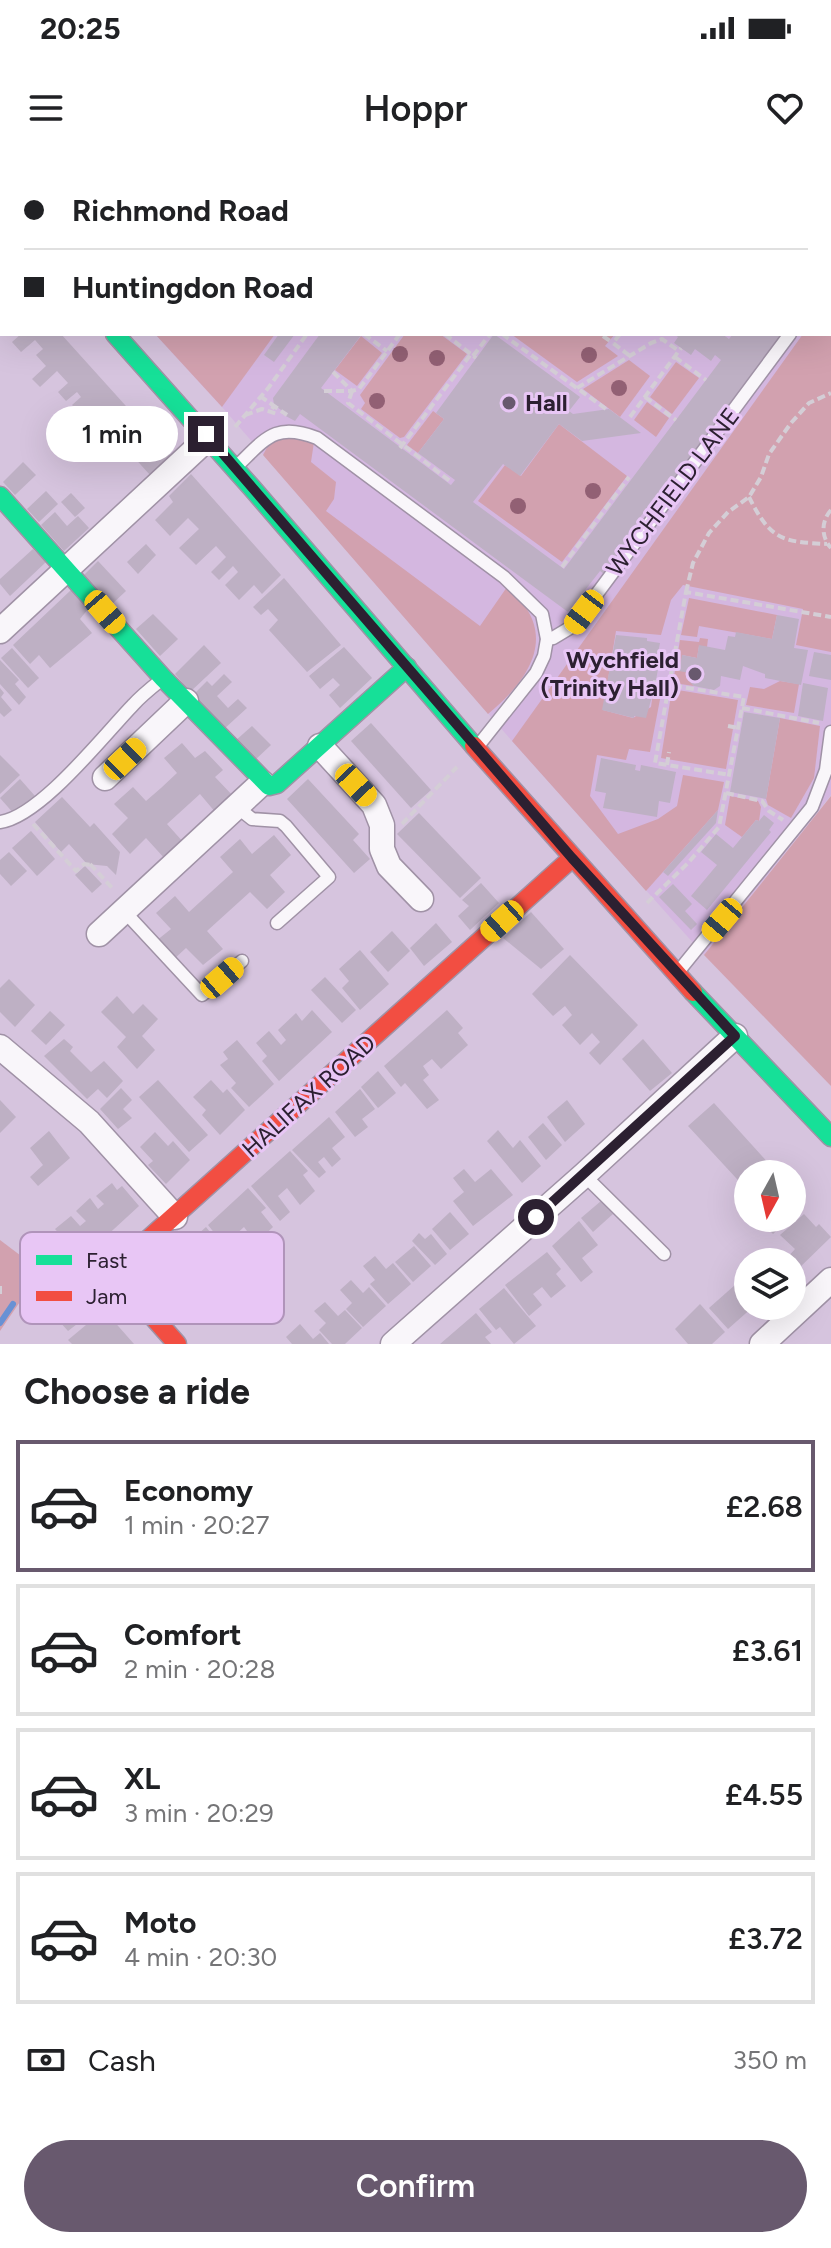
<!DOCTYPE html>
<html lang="en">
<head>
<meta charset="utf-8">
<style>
	:root { --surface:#fff; --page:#f2f2f2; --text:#202124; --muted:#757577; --line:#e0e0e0; --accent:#68596e }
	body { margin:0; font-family:Figtree,sans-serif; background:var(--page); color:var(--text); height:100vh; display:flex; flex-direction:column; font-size:30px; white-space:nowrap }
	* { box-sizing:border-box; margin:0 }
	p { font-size:26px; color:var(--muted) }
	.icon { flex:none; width:44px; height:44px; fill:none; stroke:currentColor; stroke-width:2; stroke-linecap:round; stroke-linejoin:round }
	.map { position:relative; height:1184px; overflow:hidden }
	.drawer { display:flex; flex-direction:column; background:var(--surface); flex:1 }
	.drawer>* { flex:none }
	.top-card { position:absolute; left:0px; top:0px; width:832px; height:176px; box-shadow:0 8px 32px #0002; display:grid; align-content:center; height:176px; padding:0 24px; background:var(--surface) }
	.needle { width:52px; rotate:188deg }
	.fabs { position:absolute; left:734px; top:1000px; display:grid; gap:16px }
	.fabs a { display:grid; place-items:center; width:72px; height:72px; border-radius:50%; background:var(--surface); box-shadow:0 8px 32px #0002; font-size:40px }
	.end { position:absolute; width:36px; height:36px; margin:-18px; border:10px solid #2c2031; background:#fff; box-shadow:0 0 0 4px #fff }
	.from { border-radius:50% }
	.bubble { position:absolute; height:56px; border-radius:28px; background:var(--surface); box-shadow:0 8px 32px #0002; font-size:26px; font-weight:600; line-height:56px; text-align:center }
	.car { position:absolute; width:24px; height:48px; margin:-24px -12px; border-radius:10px; box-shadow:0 0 6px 2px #0007; background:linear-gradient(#f5c518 24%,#345 0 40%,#f5c518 0 76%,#345 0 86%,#f5c518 0) }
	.top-card b { display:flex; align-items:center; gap:28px; height:76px; font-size:30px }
	.top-card b+b { border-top:2px solid var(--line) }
	.top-card i { width:20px; height:20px; background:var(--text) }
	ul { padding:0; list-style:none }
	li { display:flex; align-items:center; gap:24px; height:132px; margin:0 16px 12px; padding:0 8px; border:4px solid var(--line); border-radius:0px }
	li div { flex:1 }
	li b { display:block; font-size:30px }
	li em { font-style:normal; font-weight:600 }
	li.active { border-color:var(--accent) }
	li>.icon { width:72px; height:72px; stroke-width:1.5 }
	h2 { padding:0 24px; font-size:36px; line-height:96px }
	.pay { display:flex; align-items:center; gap:20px; height:88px; padding:0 24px; font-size:30px }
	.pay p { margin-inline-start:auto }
	.cta { display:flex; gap:16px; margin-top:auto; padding:16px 24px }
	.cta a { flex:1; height:92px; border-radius:48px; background:var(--accent); color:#fff; font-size:32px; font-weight:600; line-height:92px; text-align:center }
	.status { display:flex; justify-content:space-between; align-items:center; height:56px; padding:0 40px; background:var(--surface); direction:ltr }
	.status svg { height:22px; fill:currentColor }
	header { display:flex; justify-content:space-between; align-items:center; height:104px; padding:0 24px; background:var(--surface); font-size:36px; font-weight:600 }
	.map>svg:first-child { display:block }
</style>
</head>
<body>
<div class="status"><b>20:25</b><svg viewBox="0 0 49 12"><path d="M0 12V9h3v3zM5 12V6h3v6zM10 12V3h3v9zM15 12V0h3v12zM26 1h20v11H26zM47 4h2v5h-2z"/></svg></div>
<header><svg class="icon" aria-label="menu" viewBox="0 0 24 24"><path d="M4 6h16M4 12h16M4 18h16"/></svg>Hoppr<svg class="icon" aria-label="heart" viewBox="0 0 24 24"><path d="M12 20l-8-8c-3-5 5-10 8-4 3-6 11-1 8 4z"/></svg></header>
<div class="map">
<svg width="831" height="1184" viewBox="0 0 831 1184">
	<rect width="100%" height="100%" fill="#d6c4de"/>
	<!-- built -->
	<path fill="#d4b7e0" d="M0,0H831V635L704,795L512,581L222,247L155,174H830V2H2V7Z"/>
	<!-- green -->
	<g fill="#d2a1af">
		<path d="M831,134V492L796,485L803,449L683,425L671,440L661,475L616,471L603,550L633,558L651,547L653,533L661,534L650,592L629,589L626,600L597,595L590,636L618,674L658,659L677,646L683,615L724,622L718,650L646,731L512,581L803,174H830Z"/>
		<path d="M155,174H275L222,247Z"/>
		<path d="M405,174H440L467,194L404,277L400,278L361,249L365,243L360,235Z"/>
		<path d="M511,174H615L605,186L618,196L577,222Z"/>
		<path d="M361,176L382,193L357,226L335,210Z"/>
		<path d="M629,200L650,216L620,257L583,229Z"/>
		<path d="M676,202L699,218L672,254L650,237Z"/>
		<path d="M647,242L669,258L656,277L634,260Z"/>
		<path d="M433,251L444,259L418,293L407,285Z"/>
		<path d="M559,264L627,316L562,402L478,341L505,305L521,316Z"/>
		<path d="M283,275L304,277L314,282L311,302L336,322L334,339L326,351L480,466L507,427C513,435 523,443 528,451C552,491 517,530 488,554L263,295L271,280Z"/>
		<path d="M689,438L777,455L772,479L699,466L697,477L681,475Z"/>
		<path d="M700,478L708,479L707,487L699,486L697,498L682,495L690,513L689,520L694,526L673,523L680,480L699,482Z"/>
		<path d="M780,521L799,524L794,553L746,545L750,527L764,529Z"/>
		<path d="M672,529L738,540L726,609L661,598Z"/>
		<path d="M780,558L820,566L814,618L791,658L768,645L766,639Z"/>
		<path d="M730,636L758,641L761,647L759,661L756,660L742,677L725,665Z"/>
		<path d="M831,636V926L704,795Z"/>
		<path d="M0,1080L41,1111L0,1171Z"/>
	</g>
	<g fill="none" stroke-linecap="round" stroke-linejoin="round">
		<!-- stream -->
		<path stroke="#6991d4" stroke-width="6" d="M0,1163L13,1144"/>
	</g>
	<!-- building -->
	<g fill="#beb0c4">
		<path d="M21,174H61L171,296L150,315L131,294L124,301L117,293L125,286L119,279L105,291L97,283L111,270L106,265L82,286L74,277L89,263L72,245L81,237L77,232L66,241L58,232L68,223L57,211L40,227L32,219L46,206L36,195L43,189L35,180L21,192L12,182Z"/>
		<path d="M279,174H295L274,202L264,195Z"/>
		<path d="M320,174H362L321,228L451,325L455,320L418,293L444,259L436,253L494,174L580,237L569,251L573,254L609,249L641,273L582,281L559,264L520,316L503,304L473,342L564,409L721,200L715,195L711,201L695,189L691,195L674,183L678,177L674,174H722L729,179L733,174H785L655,346L651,343L637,361L642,364L604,414L600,411L568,452L300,254L295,261L282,254L284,252L274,245L273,238Z"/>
		<path d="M23,302L36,315L15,335L3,322Z"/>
		<path d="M191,314L281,415L262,434L254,425L239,440L225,425L238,412L233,406L219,420L211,412L226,397L216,386L196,405L179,388L199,369L188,358L170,376L155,360L173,342L169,336Z"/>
		<path d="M46,331L58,344L39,362L27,349Z"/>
		<path d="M71,333L85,348L75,357L61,342Z"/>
		<path d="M55,352L67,366L78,356L89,368L64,391L41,365Z"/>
		<path d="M146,384L156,395L138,414L127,402Z"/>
		<path d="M33,389L46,402L10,436L0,424V419Z"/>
		<path d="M98,401L126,431L111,445L83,416Z"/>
		<path d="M284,418L341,485L307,512L269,470L278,460L268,449L261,455L253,447Z"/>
		<path d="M71,430L88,449L80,459L92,473L50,508L39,495L30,504L13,485Z"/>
		<path d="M153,454L178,479L160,496L136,469Z"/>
		<path d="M777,455L799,459L794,488L808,490L801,525L765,518V514L743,506L740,520L721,516L720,526L714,530L694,526L688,520L690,513L679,511L682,495L697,498L699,485L725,490L728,476L735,477L736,472L772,479Z"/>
		<path d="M616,475L647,478V481L660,483L657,498H660L656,520H653L652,525L655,526L646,558L634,556V558L602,550Z"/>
		<path d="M204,485L221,503L190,532L175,514Z"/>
		<path d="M344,487L372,518L340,548L329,535L340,525L333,518L320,529L309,516Z"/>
		<path d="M12,488L39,518L28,528L1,498Z"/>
		<path d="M814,492L831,495V520L809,516Z"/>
		<path d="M0,500L19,520L15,524L26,537L19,545L0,524Z"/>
		<path d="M224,514L232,522L217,536L228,548L238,539L247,548L224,569L193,535L207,521L212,526Z"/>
		<path d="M803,523L828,528L823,561L798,556Z"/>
		<path d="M0,528L4,533L1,537L12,550L4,557L0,553Z"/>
		<path d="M744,552L780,558L766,639L730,632Z"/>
		<path d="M371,563L431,630L411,648L351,581Z"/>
		<path d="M252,566L271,585L254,601L235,581Z"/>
		<path d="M182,583L195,598L205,591L223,610L215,617L234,637L216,653L200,634L167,664L184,683L166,700L146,678L130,694L112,674L128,658L114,644L133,627L146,641L161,628L177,613L164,598Z"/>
		<path d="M0,595L20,615L0,634Z"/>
		<path d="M601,598L636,605L635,610L640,611L641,605L676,612L670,643L659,641L657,657L603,648L606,633L595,631Z"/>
		<path d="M20,619L35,636L15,655L0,638Z"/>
		<path d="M308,619L359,674L353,680L370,699L354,713L287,639Z"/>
		<path d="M62,637L90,667L94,663L120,692L116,715L107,706L87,704L69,684L61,692L35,662Z"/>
		<path d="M718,650L716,663L668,716L663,712Z"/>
		<path d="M419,653L481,718L460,738L397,674Z"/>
		<path d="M764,655L774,663L769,670L771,672L707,750L691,736L717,705L701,692L716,674L733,688L756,660L759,661Z"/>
		<path d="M31,671L55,699L37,716L12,688Z"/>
		<path d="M274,675L291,695L270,715L285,732L267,749L250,732L207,771L223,789L203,805L186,788L173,800L156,781L171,769L156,753L175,736L189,752L233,712L220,697L240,679L252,694Z"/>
		<path d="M9,692L27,711L11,726L0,714V700Z"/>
		<path d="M85,706L102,724L92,733L75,715Z"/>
		<path d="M481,723L499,743L470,770L458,756L469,746L462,740Z"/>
		<path d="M673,724L692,744L685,751L697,764L691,770L659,737Z"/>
		<path d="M531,752L564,789L541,809L503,778Z"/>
		<path d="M436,763L452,782L424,806L410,788Z"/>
		<path d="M392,771L410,791L388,812L370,792Z"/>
		<path d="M360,790L389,824L360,850L342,828L349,821L339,809Z"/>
		<path d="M570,795L638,865L600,905L589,893L600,882L592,873L580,885L562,865L572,855L565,846L553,856L532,834Z"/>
		<path d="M325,817L356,850L342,863L311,830Z"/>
		<path d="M9,819L35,845L15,867L0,852V828Z"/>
		<path d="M117,836L133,854L143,844L158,859L142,876L155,890L137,909L117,887L126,877L101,852Z"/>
		<path d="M312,850L332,872L279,921L262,901L267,896L256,883L269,871L281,885L286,880L278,870L296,853L302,861Z"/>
		<path d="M447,850L463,868L458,873L468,885L441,909L432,899L423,906L429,915L423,920L439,940L427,949L405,923L401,927L384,906Z"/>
		<path d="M50,851L65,865L46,885L31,871Z"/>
		<path d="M64,879L73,887L70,891L91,912L104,901L123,921L107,938L98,929L87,939L44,896Z"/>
		<path d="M643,879L672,913L650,931L622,899Z"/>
		<path d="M237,880L274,924L249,947L231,928L236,923L220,905L228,899L223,892Z"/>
		<path d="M378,911L396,933L378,948L361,927Z"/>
		<path d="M158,920L208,975L189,992L139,937Z"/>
		<path d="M211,920L223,933L227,929L245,950L220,975L202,955L206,950L193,937Z"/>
		<path d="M121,928L132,940L123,949L132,958L118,969L100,949Z"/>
		<path d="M360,929L375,949L362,959L368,967L355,977L335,952Z"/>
		<path d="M0,940L16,957L0,973Z"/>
		<path d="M567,940L585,964L565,982L547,957Z"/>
		<path d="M714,943L771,1006L763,1014H748V1031L688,966Z"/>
		<path d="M329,957L345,977L332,988L341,999L332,1007L324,997L318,1002L326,1012L319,1018L292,990Z"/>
		<path d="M543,963L562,985L546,1000L528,977Z"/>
		<path d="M498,970L513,988L520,980L541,1006L522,1023L487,981Z"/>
		<path d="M49,971L70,998L38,1026L30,1017L43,1005L30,988Z"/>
		<path d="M155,972L168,986L173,981L190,1000L166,1024L148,1005L153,1001L140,987Z"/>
		<path d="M290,991L308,1011L303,1015L315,1031L300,1045L287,1028L278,1036L290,1052L280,1061L251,1026Z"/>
		<path d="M464,1009L475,1022L491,1009L513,1035L473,1066L453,1041L464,1032L453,1018Z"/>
		<path d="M112,1023L117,1030L122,1026L139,1046L77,1103L59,1084L64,1079L55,1069L71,1056L80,1066L86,1061L76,1051L90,1038L98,1049L104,1044L96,1036Z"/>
		<path d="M248,1028L266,1048L261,1052L273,1067L256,1083L244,1067L233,1077L245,1091L235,1099L208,1065Z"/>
		<path d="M792,1033L803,1045L792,1056Z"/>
		<path d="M601,1041L613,1054L593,1072L581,1058Z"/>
		<path d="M450,1052L469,1074L450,1090L432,1069Z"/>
		<path d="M804,1054L816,1067L819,1064L831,1077L796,1111L792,1102L786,1099L795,1089L780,1075Z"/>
		<path d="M758,1058H790L773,1074Z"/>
		<path d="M579,1061L598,1085L582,1098L593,1112L581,1122L552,1086Z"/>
		<path d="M206,1067L232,1100L215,1113L205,1101L199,1106L209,1118L193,1133L167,1102Z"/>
		<path d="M419,1073L425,1079L431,1074L447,1094L435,1105L412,1081Z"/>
		<path d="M414,1086L431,1106L413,1122L395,1102Z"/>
		<path d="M547,1092L561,1109L556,1114L566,1126L551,1138L542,1127L533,1134L542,1145L529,1156L505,1125Z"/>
		<path d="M375,1096L386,1109L393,1103L411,1124L388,1144L370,1124L375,1120L363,1106Z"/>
		<path d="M68,1110L99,1147L68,1171L51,1152L61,1144L57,1139L48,1146L38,1134Z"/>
		<path d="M351,1120L363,1133L369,1127L386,1146L363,1167L346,1149L352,1143L340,1130Z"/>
		<path d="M735,1125L748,1140V1146H754L728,1169L709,1148Z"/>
		<path d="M504,1128L536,1166L514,1184L500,1167L496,1170L479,1149Z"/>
		<path d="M325,1142L338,1156L345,1150L362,1168L345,1184H332L319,1170L326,1163L314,1151Z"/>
		<path d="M700,1144L725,1172L712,1184H688L675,1169Z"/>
		<path d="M104,1150L134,1184H72L68,1180Z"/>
		<path d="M476,1153L492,1172L485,1177L491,1184H440Z"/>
		<path d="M300,1164L313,1179L320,1173L329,1184H292L286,1177Z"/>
	</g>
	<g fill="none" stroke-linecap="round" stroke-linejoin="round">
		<defs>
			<g id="lane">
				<path d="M830,120L831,118"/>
				<path d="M238,305C266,278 276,262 317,278L504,417L542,454L547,479L544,496L536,513L478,586"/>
				<path d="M547,479L553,478L573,466L790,174"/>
				<path d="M237,647L252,659L280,661L286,666L329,717L277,763"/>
				<path d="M0,662C40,657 104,575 133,545C141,536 151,528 161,520"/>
				<path d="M124,751L202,835L242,801"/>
				<path d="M678,812L812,647L826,610L831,572"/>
				<path d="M584,1015L664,1094"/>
			</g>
			<g id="street">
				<path d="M0,102L2,100"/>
				<path d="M0,471L209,277"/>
				<path d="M320,586L374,645L382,665V689L389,706L421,739"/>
				<path d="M105,618L186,541"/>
				<path d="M99,774L262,623"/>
				<path d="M0,887L89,962L175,1057"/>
				<path d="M393,1184L584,1015L735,876"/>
				<path d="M762,1184L831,1120"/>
			</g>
			<g id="fast">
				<path d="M115,174L252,328L474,586"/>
				<path d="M0,336L163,518L269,626L277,624L407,507"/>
				<path d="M693,832L831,977"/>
			</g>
			<g id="jam">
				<path d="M0,48L2,51"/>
				<path d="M474,586L693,832"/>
				<path d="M177,1184L124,1124L120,1113L123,1102L572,698"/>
			</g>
		</defs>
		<!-- lane casing -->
		<use href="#lane" stroke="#a092a6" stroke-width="15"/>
		<!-- street casing -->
		<use href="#street" stroke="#a092a6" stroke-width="27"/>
		<!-- fast casing -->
		<use href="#fast" stroke="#a092a6" stroke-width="21"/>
		<!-- jam casing -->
		<use href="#jam" stroke="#a092a6" stroke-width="21"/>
		<!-- path -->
		<g stroke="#d4ced6" stroke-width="4" stroke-dasharray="8 4" stroke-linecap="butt">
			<path d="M522,0L524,2"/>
			<path d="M765,0L768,2"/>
			<path d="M452,2V0"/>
			<path d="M780,2L782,0"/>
			<path d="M364,174L387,191"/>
			<path d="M445,174L476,198"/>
			<path d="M502,174L606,249"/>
			<path d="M620,174L613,183L630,196"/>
			<path d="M603,176L613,183"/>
			<path d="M473,196L490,174"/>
			<path d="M675,197L706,220"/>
			<path d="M333,212L352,231"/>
			<path d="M577,228L651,183L662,179L679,191"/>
			<path d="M324,231H352L359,229L400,174"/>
			<path d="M352,231L348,243L450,321L449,324"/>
			<path d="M260,236L274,246"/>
			<path d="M645,237L676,260"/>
			<path d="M272,249L274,246L287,255"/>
			<path d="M245,255L262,249L277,254"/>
			<path d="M630,257L681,188"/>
			<path d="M235,267L269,227L307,174"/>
			<path d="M400,288L471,194"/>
			<path d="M749,337C770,379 781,382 827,384"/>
			<path d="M831,350C821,361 821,377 831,388"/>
			<path d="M562,407L629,317"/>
			<path d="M686,432L693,403L709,373L728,352L749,337L761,317L769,294L791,263L809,243L831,233"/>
			<path d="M653,522L669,525L686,432L831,457"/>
			<path d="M742,548L819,563"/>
			<path d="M728,566L739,568"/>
			<path d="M667,605L669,592"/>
			<path d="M726,633L762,641L769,651L783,660"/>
			<path d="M33,664L76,711L84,704L91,705"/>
			<path d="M402,664L457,607"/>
			<path d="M90,704L114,730"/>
			<path d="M647,743L688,703L719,667L744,537L669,525L655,603L730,615"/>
			<path d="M0,1126V1137"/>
		</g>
		<!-- lane -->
		<use href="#lane" stroke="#f9f6fa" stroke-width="12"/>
		<!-- street -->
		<use href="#street" stroke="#f9f6fa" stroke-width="24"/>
		<!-- fast -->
		<use href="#fast" stroke="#16e098" stroke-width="18"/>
		<!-- jam -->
		<use href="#jam" stroke="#f24e42" stroke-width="18"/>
	</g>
	<!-- trees -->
	<g fill="#926074">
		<circle cx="400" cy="194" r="8"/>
		<circle cx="589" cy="195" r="8"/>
		<circle cx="437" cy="198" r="8"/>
		<circle cx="619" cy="228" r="8"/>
		<circle cx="377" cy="241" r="8"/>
		<circle cx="593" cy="331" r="8"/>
		<circle cx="518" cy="346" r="8"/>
	</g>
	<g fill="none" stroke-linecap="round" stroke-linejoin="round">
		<!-- route -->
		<path stroke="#2c2031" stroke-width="10" d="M206,274L572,698L735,876L536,1057"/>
	</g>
	<!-- markers -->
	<g fill="#68596e" stroke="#e8c6f5" stroke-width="3">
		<circle cx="509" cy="243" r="8"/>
		<circle cx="695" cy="514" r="8"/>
	</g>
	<g text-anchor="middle" stroke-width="6" stroke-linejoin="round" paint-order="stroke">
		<!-- poi labels -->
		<g font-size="24" font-weight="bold" fill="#2c2031" stroke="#e8c6f5" text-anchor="start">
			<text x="525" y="251">Hall</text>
			<text x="679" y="508" text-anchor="end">Wychfield<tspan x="679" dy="28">(Trinity Hall)</tspan></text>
		</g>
		<!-- street labels -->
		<g font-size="24" fill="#2c2031" stroke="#e8c6f5">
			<text transform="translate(673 332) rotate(-53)" y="8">WYCHFIELD LANE</text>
			<text transform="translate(309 936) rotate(-42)" y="8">HALIFAX ROAD</text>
		</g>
	</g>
	<!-- legend -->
	<rect x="20" y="1072" width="264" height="92" rx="12" fill="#e8c6f5" stroke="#b094ba" stroke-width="2"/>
	<rect x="36" y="1095" width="36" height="10" fill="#16e098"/>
	<rect x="36" y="1131" width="36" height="10" fill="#f24e42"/>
	<g font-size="22" fill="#2c2031">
		<text x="86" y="1108">Fast</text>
		<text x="86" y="1144">Jam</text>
	</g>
</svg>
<div class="fabs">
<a><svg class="needle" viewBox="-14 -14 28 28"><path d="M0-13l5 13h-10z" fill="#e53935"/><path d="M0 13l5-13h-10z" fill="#757577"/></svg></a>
<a><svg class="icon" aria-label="layers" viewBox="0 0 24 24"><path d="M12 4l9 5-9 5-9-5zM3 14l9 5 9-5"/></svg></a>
</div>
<i class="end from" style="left:536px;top:1057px"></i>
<i class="end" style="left:206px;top:274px"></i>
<div class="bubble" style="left:46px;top:246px;width:132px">1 min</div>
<i class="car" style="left:105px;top:452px;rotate:139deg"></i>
<i class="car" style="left:584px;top:452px;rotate:217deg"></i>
<i class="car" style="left:125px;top:599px;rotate:46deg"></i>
<i class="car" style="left:356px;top:625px;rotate:137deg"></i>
<i class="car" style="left:722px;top:760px;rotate:220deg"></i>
<i class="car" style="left:502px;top:761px;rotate:228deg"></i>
<i class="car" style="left:222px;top:818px;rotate:49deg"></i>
<div class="top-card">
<b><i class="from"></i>Richmond Road</b>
<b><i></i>Huntingdon Road</b>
</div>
</div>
<section class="drawer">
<h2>Choose a ride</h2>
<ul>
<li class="active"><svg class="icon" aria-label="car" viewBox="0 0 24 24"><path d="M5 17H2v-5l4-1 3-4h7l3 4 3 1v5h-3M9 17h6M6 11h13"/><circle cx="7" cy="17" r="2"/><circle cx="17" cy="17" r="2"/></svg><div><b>Economy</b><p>1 min · 20:27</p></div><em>£2.68</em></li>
<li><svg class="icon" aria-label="car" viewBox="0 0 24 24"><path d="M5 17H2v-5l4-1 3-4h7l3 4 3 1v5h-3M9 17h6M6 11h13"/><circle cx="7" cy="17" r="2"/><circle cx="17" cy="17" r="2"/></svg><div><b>Comfort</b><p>2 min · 20:28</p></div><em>£3.61</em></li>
<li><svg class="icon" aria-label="car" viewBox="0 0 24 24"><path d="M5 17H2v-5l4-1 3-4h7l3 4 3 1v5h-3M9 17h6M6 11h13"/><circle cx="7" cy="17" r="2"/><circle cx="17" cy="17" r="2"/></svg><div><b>XL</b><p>3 min · 20:29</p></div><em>£4.55</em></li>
<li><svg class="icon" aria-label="car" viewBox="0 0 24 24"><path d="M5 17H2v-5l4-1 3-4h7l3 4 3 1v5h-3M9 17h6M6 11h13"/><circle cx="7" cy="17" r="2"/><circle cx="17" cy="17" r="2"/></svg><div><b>Moto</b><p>4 min · 20:30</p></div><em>£3.72</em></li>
</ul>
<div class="pay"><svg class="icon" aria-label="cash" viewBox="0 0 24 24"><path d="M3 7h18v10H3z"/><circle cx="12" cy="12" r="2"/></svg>Cash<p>350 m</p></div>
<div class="cta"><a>Confirm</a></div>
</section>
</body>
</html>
